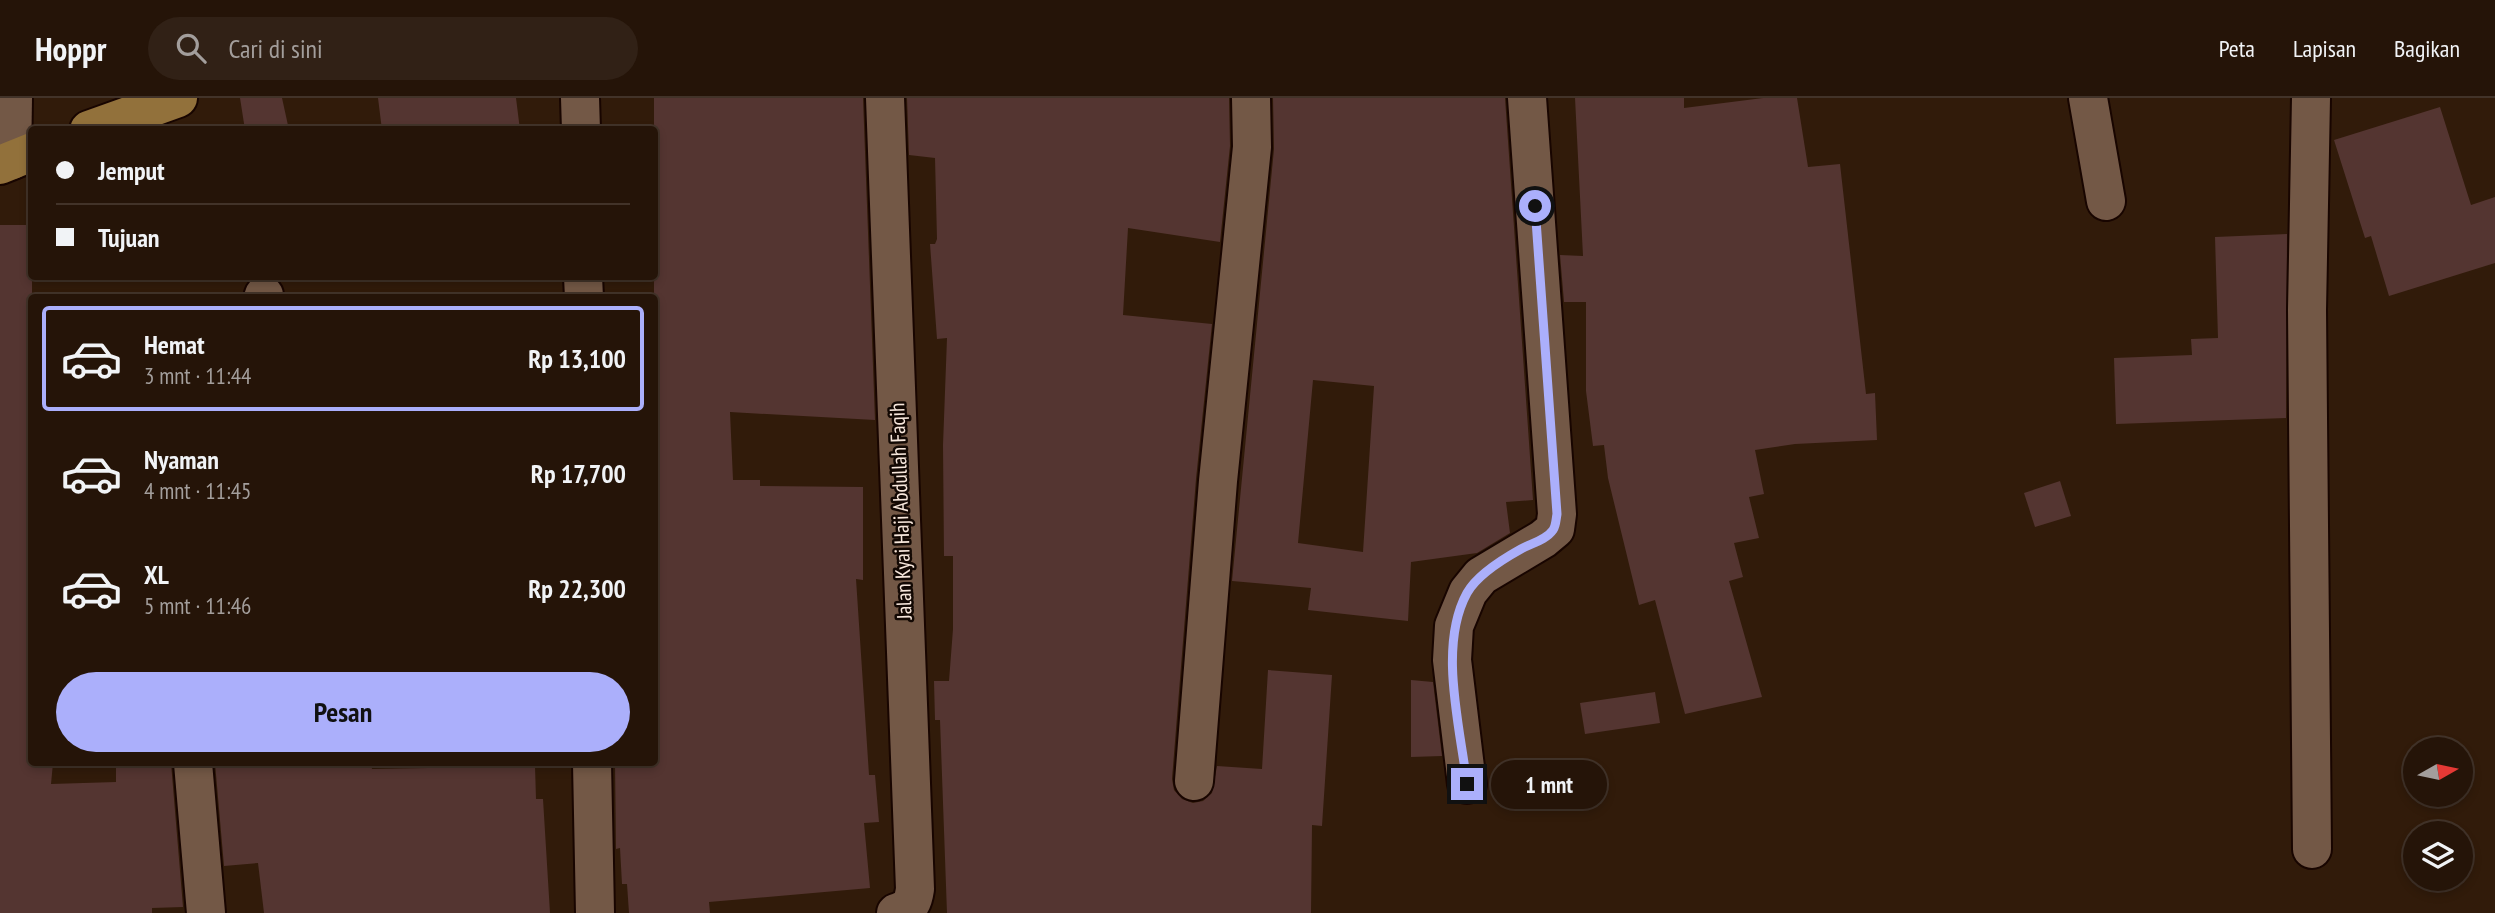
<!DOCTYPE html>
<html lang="id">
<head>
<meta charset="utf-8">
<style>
	:root { --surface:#251408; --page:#312116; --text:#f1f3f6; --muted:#a39e9c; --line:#423329; --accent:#abaffb }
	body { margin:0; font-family:"PT Sans Narrow",sans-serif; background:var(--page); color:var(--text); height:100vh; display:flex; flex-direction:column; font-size:26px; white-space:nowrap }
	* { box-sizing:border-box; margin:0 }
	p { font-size:23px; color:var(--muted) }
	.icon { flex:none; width:38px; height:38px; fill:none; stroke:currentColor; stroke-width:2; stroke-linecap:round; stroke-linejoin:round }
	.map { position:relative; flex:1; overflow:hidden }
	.details { position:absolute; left:28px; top:196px; width:630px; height:472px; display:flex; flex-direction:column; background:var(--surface); border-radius:7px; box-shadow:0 4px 10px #0003,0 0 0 2px var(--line) }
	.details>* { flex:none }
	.banner { position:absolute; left:28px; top:28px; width:630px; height:154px; border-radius:7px; box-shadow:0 4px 10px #0003,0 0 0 2px var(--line); display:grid; align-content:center; height:154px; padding:0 28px; background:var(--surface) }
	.needle { width:46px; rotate:81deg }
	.tools { position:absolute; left:2403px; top:639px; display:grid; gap:14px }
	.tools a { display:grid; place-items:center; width:70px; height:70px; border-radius:50%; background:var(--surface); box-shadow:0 4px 10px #0003,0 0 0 2px var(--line); font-size:35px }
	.end { position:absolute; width:32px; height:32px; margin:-16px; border:9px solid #abaffb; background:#111; box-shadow:0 0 0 4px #111 }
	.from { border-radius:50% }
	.bubble { position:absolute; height:49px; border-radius:24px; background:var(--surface); box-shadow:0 4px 10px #0003,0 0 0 2px var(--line); font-size:23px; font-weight:700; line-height:49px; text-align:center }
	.banner b { display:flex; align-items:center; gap:24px; height:66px; font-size:26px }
	.banner b+b { border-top:2px solid var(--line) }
	.banner i { width:18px; height:18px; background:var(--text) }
	ul { padding:12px 0 0; list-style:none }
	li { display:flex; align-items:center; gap:21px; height:105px; margin:0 14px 10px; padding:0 14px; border:4px solid transparent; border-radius:7px }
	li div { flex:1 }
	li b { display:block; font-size:26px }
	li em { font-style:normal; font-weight:700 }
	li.current { border-color:var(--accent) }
	li>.icon { width:63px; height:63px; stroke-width:1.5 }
	.action { display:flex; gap:14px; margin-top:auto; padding:14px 28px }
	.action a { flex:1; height:80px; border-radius:42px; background:var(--accent); color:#111; font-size:28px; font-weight:700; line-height:80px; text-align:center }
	header { display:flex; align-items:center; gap:42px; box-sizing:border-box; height:98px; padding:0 35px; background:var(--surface); border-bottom:2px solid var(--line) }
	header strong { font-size:33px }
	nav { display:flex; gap:38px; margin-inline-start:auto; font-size:24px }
	.search { width:490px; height:63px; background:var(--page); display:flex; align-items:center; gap:18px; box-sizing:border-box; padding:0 24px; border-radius:38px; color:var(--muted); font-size:26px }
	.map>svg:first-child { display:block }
</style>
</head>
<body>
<header>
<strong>Hoppr</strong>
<div class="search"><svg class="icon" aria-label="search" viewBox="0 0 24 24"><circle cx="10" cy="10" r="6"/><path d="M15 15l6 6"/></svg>Cari di sini</div>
<nav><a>Peta</a><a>Lapisan</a><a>Bagikan</a></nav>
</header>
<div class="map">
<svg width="2495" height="815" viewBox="0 0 2495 815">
	<rect width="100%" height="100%" fill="#311b0a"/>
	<!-- building -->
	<g fill="#543531" fill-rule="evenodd">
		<path d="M240,0H282L289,32H245Z"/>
		<path d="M378,0H516L520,32H444V26L382,32Z"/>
		<path d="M654,0H863L875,322L730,314L733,382H760V388L863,389V482L856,481L869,677H875L879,724L864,725L870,790L709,804L710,815H629L627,786H622L620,750L616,751L615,665H654Z"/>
		<path d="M907,0H1229L1230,48L1220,144L1128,130L1123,217L1212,226L1196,381L1172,681L1174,692L1182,701L1193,705L1203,703L1212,695L1217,668L1262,671L1268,572L1332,577L1322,728L1312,727L1311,815H947L940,622H935L934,583H949L953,531V458H944L943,347L947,240L937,241L930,146H935L937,141L935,60L909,57Z"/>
		<path d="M1273,0H1505L1533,402L1506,404L1510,435L1477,455L1411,464L1408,523L1308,512L1311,490L1232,483L1274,51ZM1313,282L1374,288L1363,454L1298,445Z"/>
		<path d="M1575,0H1684V10L1763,0H1797L1808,69L1840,66L1866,296L1875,295L1877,342L1795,346L1755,352L1764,396L1749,399L1759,440L1734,445L1743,479L1729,483L1762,599L1685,616L1655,502L1639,507L1608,380L1604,347L1593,348L1586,293V204H1564L1560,157L1583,158Z"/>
		<path d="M2440,9L2471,107L2495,99V165L2389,198L2371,138L2365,140L2334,42Z"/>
		<path d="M0,127H32V665H53L51,686L116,684V665H171L183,809L152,810V815H0Z"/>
		<path d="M2287,136L2286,320L2116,326L2114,260L2192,257L2191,241L2218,240L2215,139Z"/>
		<path d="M2060,383L2071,418L2035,429L2024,395Z"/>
		<path d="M1411,582L1433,584L1442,658L1411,659Z"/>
		<path d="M1655,594L1660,625L1585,636L1580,605Z"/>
		<path d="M215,665H371L372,671L535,668L536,701H543L550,815H264L258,765L224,768Z"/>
	</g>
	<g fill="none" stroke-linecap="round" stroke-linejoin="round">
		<defs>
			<g id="minor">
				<path d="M580,0L581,32"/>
				<path d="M885,0L915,791C913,805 910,810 896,815"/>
				<path d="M2088,0L2106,103"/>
				<path d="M2311,0L2307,212L2312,751"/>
				<path d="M12,62L13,0"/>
				<path d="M583,178L584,200"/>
				<path d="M263,200L264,197"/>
				<path d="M193,665L206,815"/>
				<path d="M592,665L595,815"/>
				<path d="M1194,683L1218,383L1252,49L1251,0"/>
				<path d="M1467,686L1452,562L1454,528L1468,494L1481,478L1543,441L1555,431L1557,416L1527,0"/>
			</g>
			<g id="major">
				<path d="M89,32L178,0"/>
				<path d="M0,67L32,54"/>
			</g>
		</defs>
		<!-- minor casing -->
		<use href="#minor" stroke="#180500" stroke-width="42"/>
		<!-- major casing -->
		<use href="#major" stroke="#180500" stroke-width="42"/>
		<!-- minor -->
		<use href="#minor" stroke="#735846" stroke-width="38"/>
		<!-- major -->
		<use href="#major" stroke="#92713b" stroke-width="38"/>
	</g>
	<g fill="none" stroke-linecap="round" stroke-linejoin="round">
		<!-- route -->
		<path stroke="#abaffb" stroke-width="9" d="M1467,686C1460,628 1438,548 1467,495C1477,477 1503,461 1521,451C1532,445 1546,442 1553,432C1556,428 1556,421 1557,416L1535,108"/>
	</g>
	<g text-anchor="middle" stroke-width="5" stroke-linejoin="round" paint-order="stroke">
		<!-- street labels -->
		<g font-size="21" fill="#f7e7dc" stroke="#120803">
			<text transform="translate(901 413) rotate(-92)" y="7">Jalan Kyai Haji Abdullah Faqih</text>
		</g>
	</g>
</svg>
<div class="tools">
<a><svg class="needle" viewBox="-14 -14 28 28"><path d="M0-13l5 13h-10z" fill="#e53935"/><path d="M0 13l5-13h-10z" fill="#a39e9c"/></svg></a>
<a><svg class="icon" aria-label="layers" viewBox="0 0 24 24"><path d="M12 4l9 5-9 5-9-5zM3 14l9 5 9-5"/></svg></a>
</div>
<i class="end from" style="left:1535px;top:108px"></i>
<i class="end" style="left:1467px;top:686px"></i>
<div class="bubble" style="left:1491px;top:662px;width:116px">1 mnt</div>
<div class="banner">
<b><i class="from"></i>Jemput</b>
<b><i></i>Tujuan</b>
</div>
<section class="details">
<ul>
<li class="current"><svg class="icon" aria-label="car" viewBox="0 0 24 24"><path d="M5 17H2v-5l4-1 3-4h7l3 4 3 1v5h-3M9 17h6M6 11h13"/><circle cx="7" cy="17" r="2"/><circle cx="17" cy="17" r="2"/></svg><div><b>Hemat</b><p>3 mnt · 11:44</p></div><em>Rp 13,100</em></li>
<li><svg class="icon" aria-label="car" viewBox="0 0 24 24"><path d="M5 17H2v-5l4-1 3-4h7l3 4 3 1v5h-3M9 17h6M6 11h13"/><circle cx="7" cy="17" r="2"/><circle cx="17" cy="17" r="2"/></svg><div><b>Nyaman</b><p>4 mnt · 11:45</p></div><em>Rp 17,700</em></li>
<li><svg class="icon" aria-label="car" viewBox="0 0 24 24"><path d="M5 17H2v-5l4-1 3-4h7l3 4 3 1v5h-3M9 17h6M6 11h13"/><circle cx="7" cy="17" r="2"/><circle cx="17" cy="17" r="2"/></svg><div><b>XL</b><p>5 mnt · 11:46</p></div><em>Rp 22,300</em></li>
</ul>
<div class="action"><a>Pesan</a></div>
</section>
</div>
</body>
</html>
